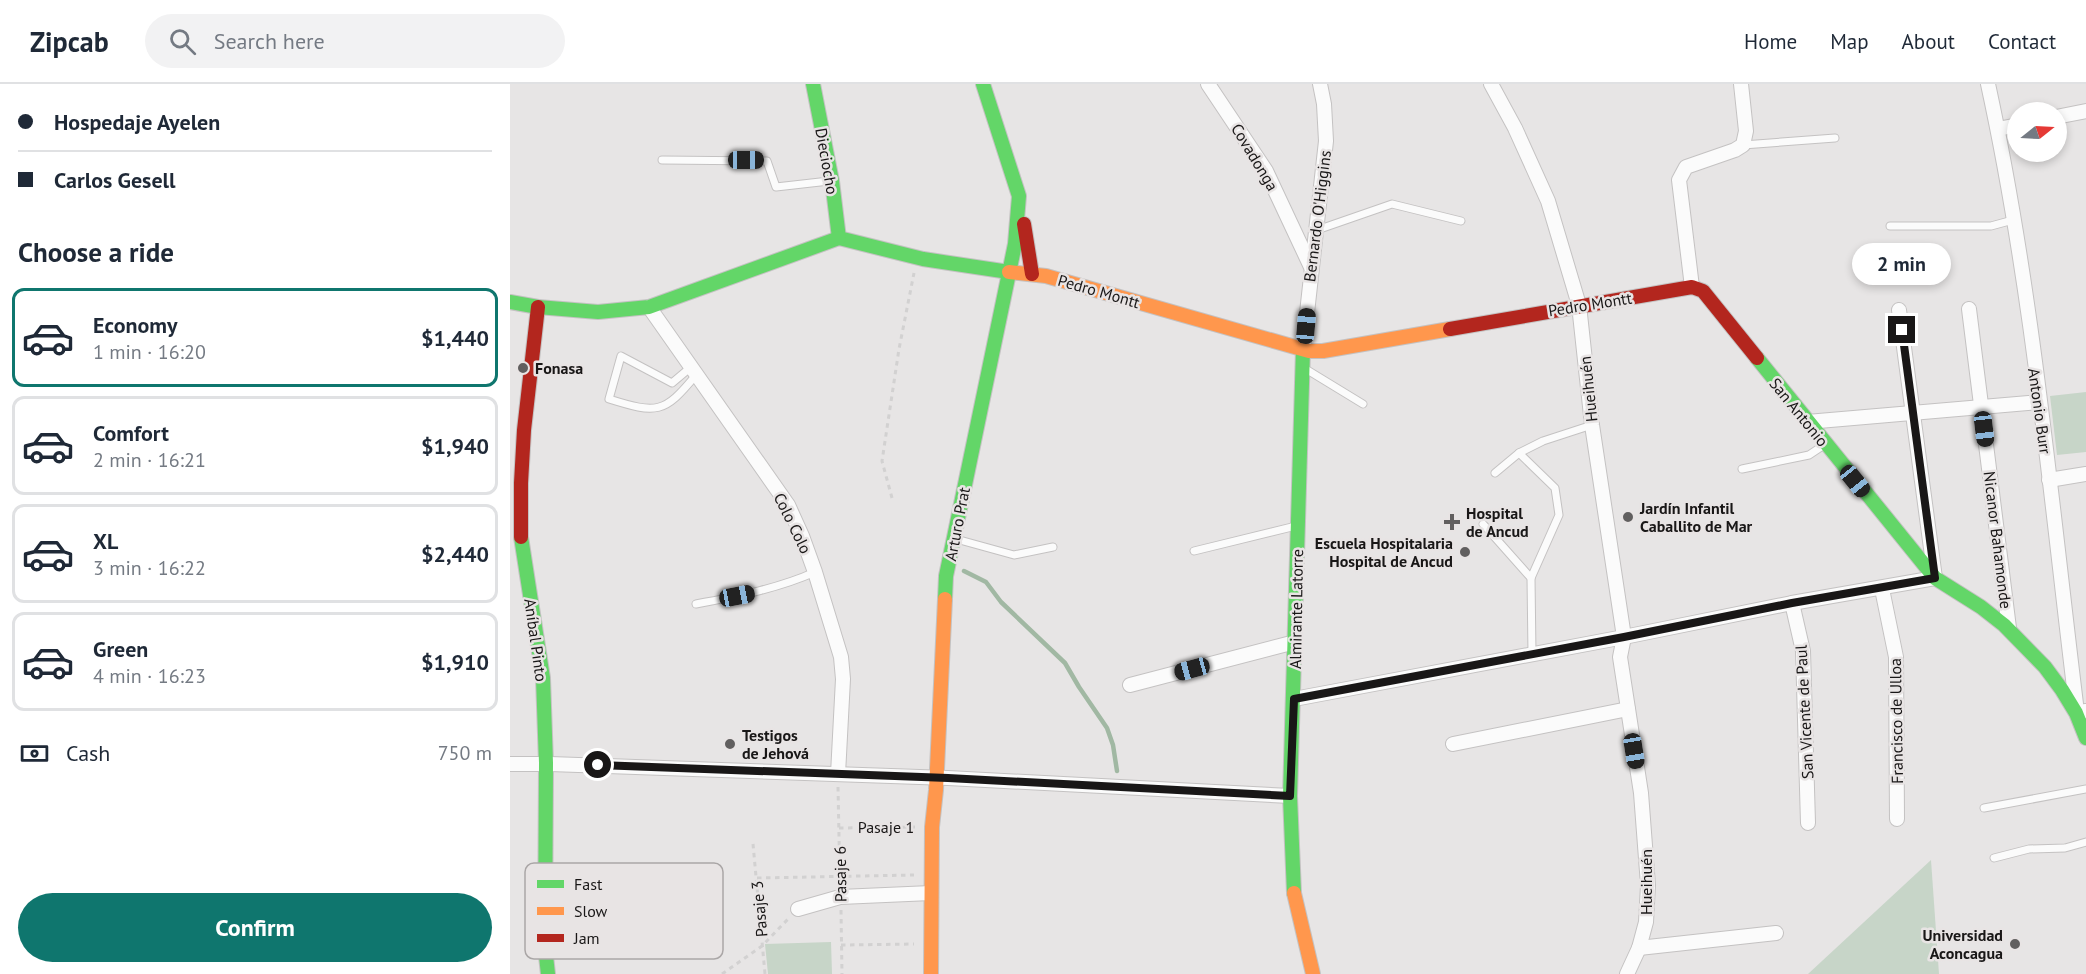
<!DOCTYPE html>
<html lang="en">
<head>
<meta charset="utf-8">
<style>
	:root { --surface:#fff; --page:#f2f2f3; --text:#1f2937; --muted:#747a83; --line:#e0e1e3; --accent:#0f766e }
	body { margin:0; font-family:"PT Sans",sans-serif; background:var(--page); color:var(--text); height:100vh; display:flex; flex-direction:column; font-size:22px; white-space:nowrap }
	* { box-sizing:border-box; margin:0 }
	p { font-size:20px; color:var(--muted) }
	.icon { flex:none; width:33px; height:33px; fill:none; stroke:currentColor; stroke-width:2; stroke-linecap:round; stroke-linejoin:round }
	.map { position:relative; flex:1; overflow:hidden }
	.side { display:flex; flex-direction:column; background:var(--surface); width:510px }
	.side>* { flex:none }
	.top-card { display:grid; align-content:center; height:132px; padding:0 18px; background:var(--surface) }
	.needle { width:39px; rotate:72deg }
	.tools { position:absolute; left:1497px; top:18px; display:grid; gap:12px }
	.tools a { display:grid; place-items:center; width:60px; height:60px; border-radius:50%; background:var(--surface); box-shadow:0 3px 9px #0003; font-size:30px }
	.end { position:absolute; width:27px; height:27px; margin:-14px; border:8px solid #191717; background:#fff; box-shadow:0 0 0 3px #fff }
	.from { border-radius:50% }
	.bubble { position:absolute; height:42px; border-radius:21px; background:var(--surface); box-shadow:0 3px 9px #0003; font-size:20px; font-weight:700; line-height:42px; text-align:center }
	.car { position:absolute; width:18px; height:36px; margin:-18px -9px; border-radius:8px; box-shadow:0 0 4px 2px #0007; background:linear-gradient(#222 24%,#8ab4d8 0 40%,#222 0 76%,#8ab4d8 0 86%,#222 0) }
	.top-card b { display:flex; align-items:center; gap:21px; height:57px; font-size:22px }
	.top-card b+b { border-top:2px solid var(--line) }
	.top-card i { width:15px; height:15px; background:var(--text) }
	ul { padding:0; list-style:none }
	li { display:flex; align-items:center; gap:18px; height:99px; margin:0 12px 9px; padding:0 6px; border:3px solid var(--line); border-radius:12px }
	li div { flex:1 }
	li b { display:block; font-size:22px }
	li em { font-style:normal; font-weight:700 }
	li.on { border-color:var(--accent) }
	li>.icon { width:54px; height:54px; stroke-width:1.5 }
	h2 { padding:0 18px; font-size:27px; line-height:72px }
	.pay { display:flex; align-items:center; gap:15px; height:66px; padding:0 18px; font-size:22px }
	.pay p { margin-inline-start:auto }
	.primary-button { display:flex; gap:12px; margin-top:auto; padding:12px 18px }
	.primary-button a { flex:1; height:69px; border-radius:36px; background:var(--accent); color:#fff; font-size:24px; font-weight:700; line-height:69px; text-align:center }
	header { display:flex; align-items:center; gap:36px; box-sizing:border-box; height:84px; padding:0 30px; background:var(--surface); border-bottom:2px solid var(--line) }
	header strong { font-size:28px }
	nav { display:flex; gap:33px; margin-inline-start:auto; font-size:21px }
	.search { width:420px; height:54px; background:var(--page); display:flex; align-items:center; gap:15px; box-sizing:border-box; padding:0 21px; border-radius:33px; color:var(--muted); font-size:22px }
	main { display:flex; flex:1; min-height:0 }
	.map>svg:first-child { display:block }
</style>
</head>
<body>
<header>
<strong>Zipcab</strong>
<div class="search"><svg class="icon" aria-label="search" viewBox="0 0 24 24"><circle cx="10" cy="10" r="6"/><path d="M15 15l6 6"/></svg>Search here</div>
<nav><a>Home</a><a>Map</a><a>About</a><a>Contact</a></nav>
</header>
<main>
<section class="side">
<div class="top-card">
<b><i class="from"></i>Hospedaje Ayelen</b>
<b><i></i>Carlos Gesell</b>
</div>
<h2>Choose a ride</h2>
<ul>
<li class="on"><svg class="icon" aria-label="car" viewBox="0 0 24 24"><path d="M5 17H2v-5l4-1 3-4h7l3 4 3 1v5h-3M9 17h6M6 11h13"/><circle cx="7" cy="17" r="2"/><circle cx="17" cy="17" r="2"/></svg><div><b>Economy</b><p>1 min · 16:20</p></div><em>$1,440</em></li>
<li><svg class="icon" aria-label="car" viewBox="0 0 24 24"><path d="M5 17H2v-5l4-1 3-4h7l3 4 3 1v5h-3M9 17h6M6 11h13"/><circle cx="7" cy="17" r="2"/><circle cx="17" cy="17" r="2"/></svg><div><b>Comfort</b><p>2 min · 16:21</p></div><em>$1,940</em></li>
<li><svg class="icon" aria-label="car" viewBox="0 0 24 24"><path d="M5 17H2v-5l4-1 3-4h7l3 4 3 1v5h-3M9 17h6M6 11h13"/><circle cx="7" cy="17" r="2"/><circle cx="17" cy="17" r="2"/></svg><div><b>XL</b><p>3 min · 16:22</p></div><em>$2,440</em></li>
<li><svg class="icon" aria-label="car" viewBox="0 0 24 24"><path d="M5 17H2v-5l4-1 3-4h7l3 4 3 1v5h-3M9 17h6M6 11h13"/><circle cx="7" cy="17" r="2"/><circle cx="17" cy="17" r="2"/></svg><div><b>Green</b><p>4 min · 16:23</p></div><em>$1,910</em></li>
</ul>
<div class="pay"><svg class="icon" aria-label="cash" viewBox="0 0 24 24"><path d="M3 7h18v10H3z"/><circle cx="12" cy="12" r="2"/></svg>Cash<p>750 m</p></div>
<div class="primary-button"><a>Confirm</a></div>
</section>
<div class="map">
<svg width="1576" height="890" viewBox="0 0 1576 890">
	<rect width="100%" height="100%" fill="#e7e5e5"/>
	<!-- green -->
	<g fill="#c7d5c8">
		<path d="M1576,308V368L1547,371L1540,312Z"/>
		<path d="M1421,776L1429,890H1298Z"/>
		<path d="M321,858L322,890H258L255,860Z"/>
	</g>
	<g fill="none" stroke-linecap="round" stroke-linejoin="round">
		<!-- stream -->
		<path stroke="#a1b8a3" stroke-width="4.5" d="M454,487L476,498L491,518L555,579L569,603L597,644L603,661L607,687"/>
		<defs>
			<g id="lane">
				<path d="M1233,61L1325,54"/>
				<path d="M152,76L257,77L266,103L319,97"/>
				<path d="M1380,142H1481L1503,136"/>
				<path d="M807,146L882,120L951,137"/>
				<path d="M181,283L162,299L111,272L99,315C147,330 154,330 186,291"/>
				<path d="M794,284L853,320"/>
				<path d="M1009,369L1045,404L1049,431L1021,494"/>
				<path d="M1232,385L1299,371L1314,361"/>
				<path d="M985,389L1009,369L1033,357L1082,341"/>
				<path d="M973,440L1021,494L1022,570"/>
				<path d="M446,455L504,471L543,463"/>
				<path d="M684,467L786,442"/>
				<path d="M186,520C227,512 267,505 305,488"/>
				<path d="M1474,724L1576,705"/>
				<path d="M1484,774L1519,765L1555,764L1576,758"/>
			</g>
			<g id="street">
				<path d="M698,0L756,87L801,183"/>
				<path d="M981,0L1005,44L1038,117L1069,221L1082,341L1114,553L1110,573L1131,709L1138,801L1136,838L1129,864L1117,890"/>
				<path d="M1478,0C1523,207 1541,418 1567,628L1576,627"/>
				<path d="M1546,33L1576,27"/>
				<path d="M1488,45L1508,41"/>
				<path d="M1182,203L1169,96L1176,83L1225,66L1233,61L1236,47L1231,0"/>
				<path d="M139,223L278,421L292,452L305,488L331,573L333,595L328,690"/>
				<path d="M1459,225L1499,544"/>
				<path d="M793,265L816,57L814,20L810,0"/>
				<path d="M1297,338L1529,318"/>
				<path d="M1539,396L1576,390"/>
				<path d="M1372,505L1386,573L1387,735"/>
				<path d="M1282,519L1293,567L1298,739"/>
				<path d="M620,601L785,558"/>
				<path d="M784,615L1114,553L1282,519L1425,494L1389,226"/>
				<path d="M943,660L1118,625"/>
				<path d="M0,680H40L438,694L780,712"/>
				<path d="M288,825L330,813L421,809"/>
				<path d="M1129,864L1266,849"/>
			</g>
			<g id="fast">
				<path d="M303,0L322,97L329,154L413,175L499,188"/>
				<path d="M0,218L28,223L88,228L139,223L329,154"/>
				<path d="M1247,274L1425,494L1471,523L1494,541L1535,583L1552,606L1566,629L1576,654"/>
				<path d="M11,453L33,594L36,679L35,863L38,890"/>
				<path d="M435,515L436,492L505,160L509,112L473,0"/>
				<path d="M784,809L780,712L793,265"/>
			</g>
			<g id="slow">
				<path d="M499,188L536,192L799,267H813L940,245"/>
				<path d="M784,809L803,890"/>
				<path d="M421,890L422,743L426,706L435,515"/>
			</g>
			<g id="jam">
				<path d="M514,140L522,190"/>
				<path d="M940,245L1182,203L1193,207L1247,274"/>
				<path d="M11,453V399L14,346L28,223"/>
			</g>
		</defs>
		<!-- lane casing -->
		<use href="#lane" stroke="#c4c2c2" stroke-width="9"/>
		<!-- street casing -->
		<use href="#street" stroke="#c4c2c2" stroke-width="16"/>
		<!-- fast casing -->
		<use href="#fast" stroke="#c4c2c2" stroke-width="16"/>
		<!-- slow casing -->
		<use href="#slow" stroke="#c4c2c2" stroke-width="16"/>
		<!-- jam casing -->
		<use href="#jam" stroke="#c4c2c2" stroke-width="16"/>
		<!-- path -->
		<g stroke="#d2d1d1" stroke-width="3" stroke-dasharray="4.5 4.5" stroke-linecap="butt">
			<path d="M382,414L372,377L389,265L404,189"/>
			<path d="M328,703L330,801"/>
			<path d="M329,744L405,743"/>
			<path d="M243,760L255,890"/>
			<path d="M247,794L404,791"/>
			<path d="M331,826L332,890"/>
			<path d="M331,861L404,860"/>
			<path d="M212,890L252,862L279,834"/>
		</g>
		<!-- lane -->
		<use href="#lane" stroke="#fbfbfb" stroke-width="7"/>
		<!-- street -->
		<use href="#street" stroke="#fbfbfb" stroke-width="14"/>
		<!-- fast -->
		<use href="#fast" stroke="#63d668" stroke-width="14"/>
		<!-- slow -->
		<use href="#slow" stroke="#ff974d" stroke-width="14"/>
		<!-- jam -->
		<use href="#jam" stroke="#b3261e" stroke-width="14"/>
	</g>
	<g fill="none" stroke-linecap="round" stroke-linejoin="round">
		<!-- route -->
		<path stroke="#191717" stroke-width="8" d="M88,681L438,694L780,712L784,615L1114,553L1282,519L1425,494L1392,246"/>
	</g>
	<!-- markers -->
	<g fill="#615f5f" stroke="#e8e4e4" stroke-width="2">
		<circle cx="13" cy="284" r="6"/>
		<circle cx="1118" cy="433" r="6"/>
		<path d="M939 429h6v6h6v6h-6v6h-6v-6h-6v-6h6z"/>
		<circle cx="955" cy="468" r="6"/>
		<circle cx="220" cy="660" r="6"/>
		<circle cx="1505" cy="860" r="6"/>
	</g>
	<g text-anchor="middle" stroke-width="5" stroke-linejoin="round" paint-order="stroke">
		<!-- street labels -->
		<g font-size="16" fill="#191717" stroke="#e8e4e4">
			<text transform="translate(745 73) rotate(59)" y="6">Covadonga</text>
			<text transform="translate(317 77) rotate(80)" y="6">Dieciocho</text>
			<text transform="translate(807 132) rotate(-83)" y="6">Bernardo O'Higgins</text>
			<text transform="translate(589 207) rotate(16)" y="6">Pedro Montt</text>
			<text transform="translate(1080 220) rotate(-9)" y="6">Pedro Montt</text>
			<text transform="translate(1078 305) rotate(-96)" y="6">Hueihuén</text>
			<text transform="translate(1530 327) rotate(82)" y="6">Antonio Burr</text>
			<text transform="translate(1289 328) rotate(51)" y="6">San Antonio</text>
			<text transform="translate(283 439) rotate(64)" y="6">Colo Colo</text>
			<text transform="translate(447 440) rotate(-79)" y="6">Arturo Prat</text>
			<text transform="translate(1488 456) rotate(83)" y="6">Nicanor Bahamonde</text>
			<text transform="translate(786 525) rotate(-89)" y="6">Almirante Latorre</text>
			<text transform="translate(26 556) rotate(82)" y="6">Aníbal Pinto</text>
			<text transform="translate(1294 628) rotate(-93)" y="6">San Vicente de Paul</text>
			<text transform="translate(1386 637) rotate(-91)" y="6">Francisco de Ulloa</text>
			<text x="376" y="749">Pasaje 1</text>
			<text transform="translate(330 790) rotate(-91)" y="6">Pasaje 6</text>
			<text transform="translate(1136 798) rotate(-90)" y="6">Hueihuén</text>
			<text transform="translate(249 825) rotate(-95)" y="6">Pasaje 3</text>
		</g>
		<!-- poi labels -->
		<g font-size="16" font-weight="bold" fill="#191717" stroke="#e8e4e4" text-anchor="start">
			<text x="25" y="290">Fonasa</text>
			<text x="1130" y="430">Jardín Infantil<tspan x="1130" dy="18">Caballito de Mar</tspan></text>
			<text x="956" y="435">Hospital<tspan x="956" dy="18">de Ancud</tspan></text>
			<text x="943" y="465" text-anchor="end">Escuela Hospitalaria<tspan x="943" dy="18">Hospital de Ancud</tspan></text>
			<text x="232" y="657">Testigos<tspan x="232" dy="18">de Jehová</tspan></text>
			<text x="1493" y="857" text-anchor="end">Universidad<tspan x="1493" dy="18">Aconcagua</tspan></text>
		</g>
	</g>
	<!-- legend -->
	<rect x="15" y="779" width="198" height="96" rx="9" fill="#e8e4e4" stroke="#aaa6a6" stroke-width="1.5"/>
	<rect x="27" y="796" width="27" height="8" fill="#63d668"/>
	<rect x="27" y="823" width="27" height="8" fill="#ff974d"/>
	<rect x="27" y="850" width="27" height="8" fill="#b3261e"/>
	<g font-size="16" fill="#191717">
		<text x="64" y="806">Fast</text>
		<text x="64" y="833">Slow</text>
		<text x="64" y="860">Jam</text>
	</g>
</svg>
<div class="tools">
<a><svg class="needle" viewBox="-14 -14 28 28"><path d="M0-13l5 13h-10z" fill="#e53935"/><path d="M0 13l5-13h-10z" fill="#747a83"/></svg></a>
</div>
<i class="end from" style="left:88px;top:681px"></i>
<i class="end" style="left:1392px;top:246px"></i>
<div class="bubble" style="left:1342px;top:159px;width:99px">2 min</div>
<i class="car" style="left:236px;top:76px;rotate:90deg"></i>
<i class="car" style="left:796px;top:242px;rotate:5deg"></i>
<i class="car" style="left:1474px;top:345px;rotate:173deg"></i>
<i class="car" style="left:1345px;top:397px;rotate:141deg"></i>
<i class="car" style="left:227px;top:512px;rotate:79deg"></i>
<i class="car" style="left:682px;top:585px;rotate:255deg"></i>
<i class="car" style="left:1124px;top:667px;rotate:171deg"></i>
</div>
</main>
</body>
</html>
